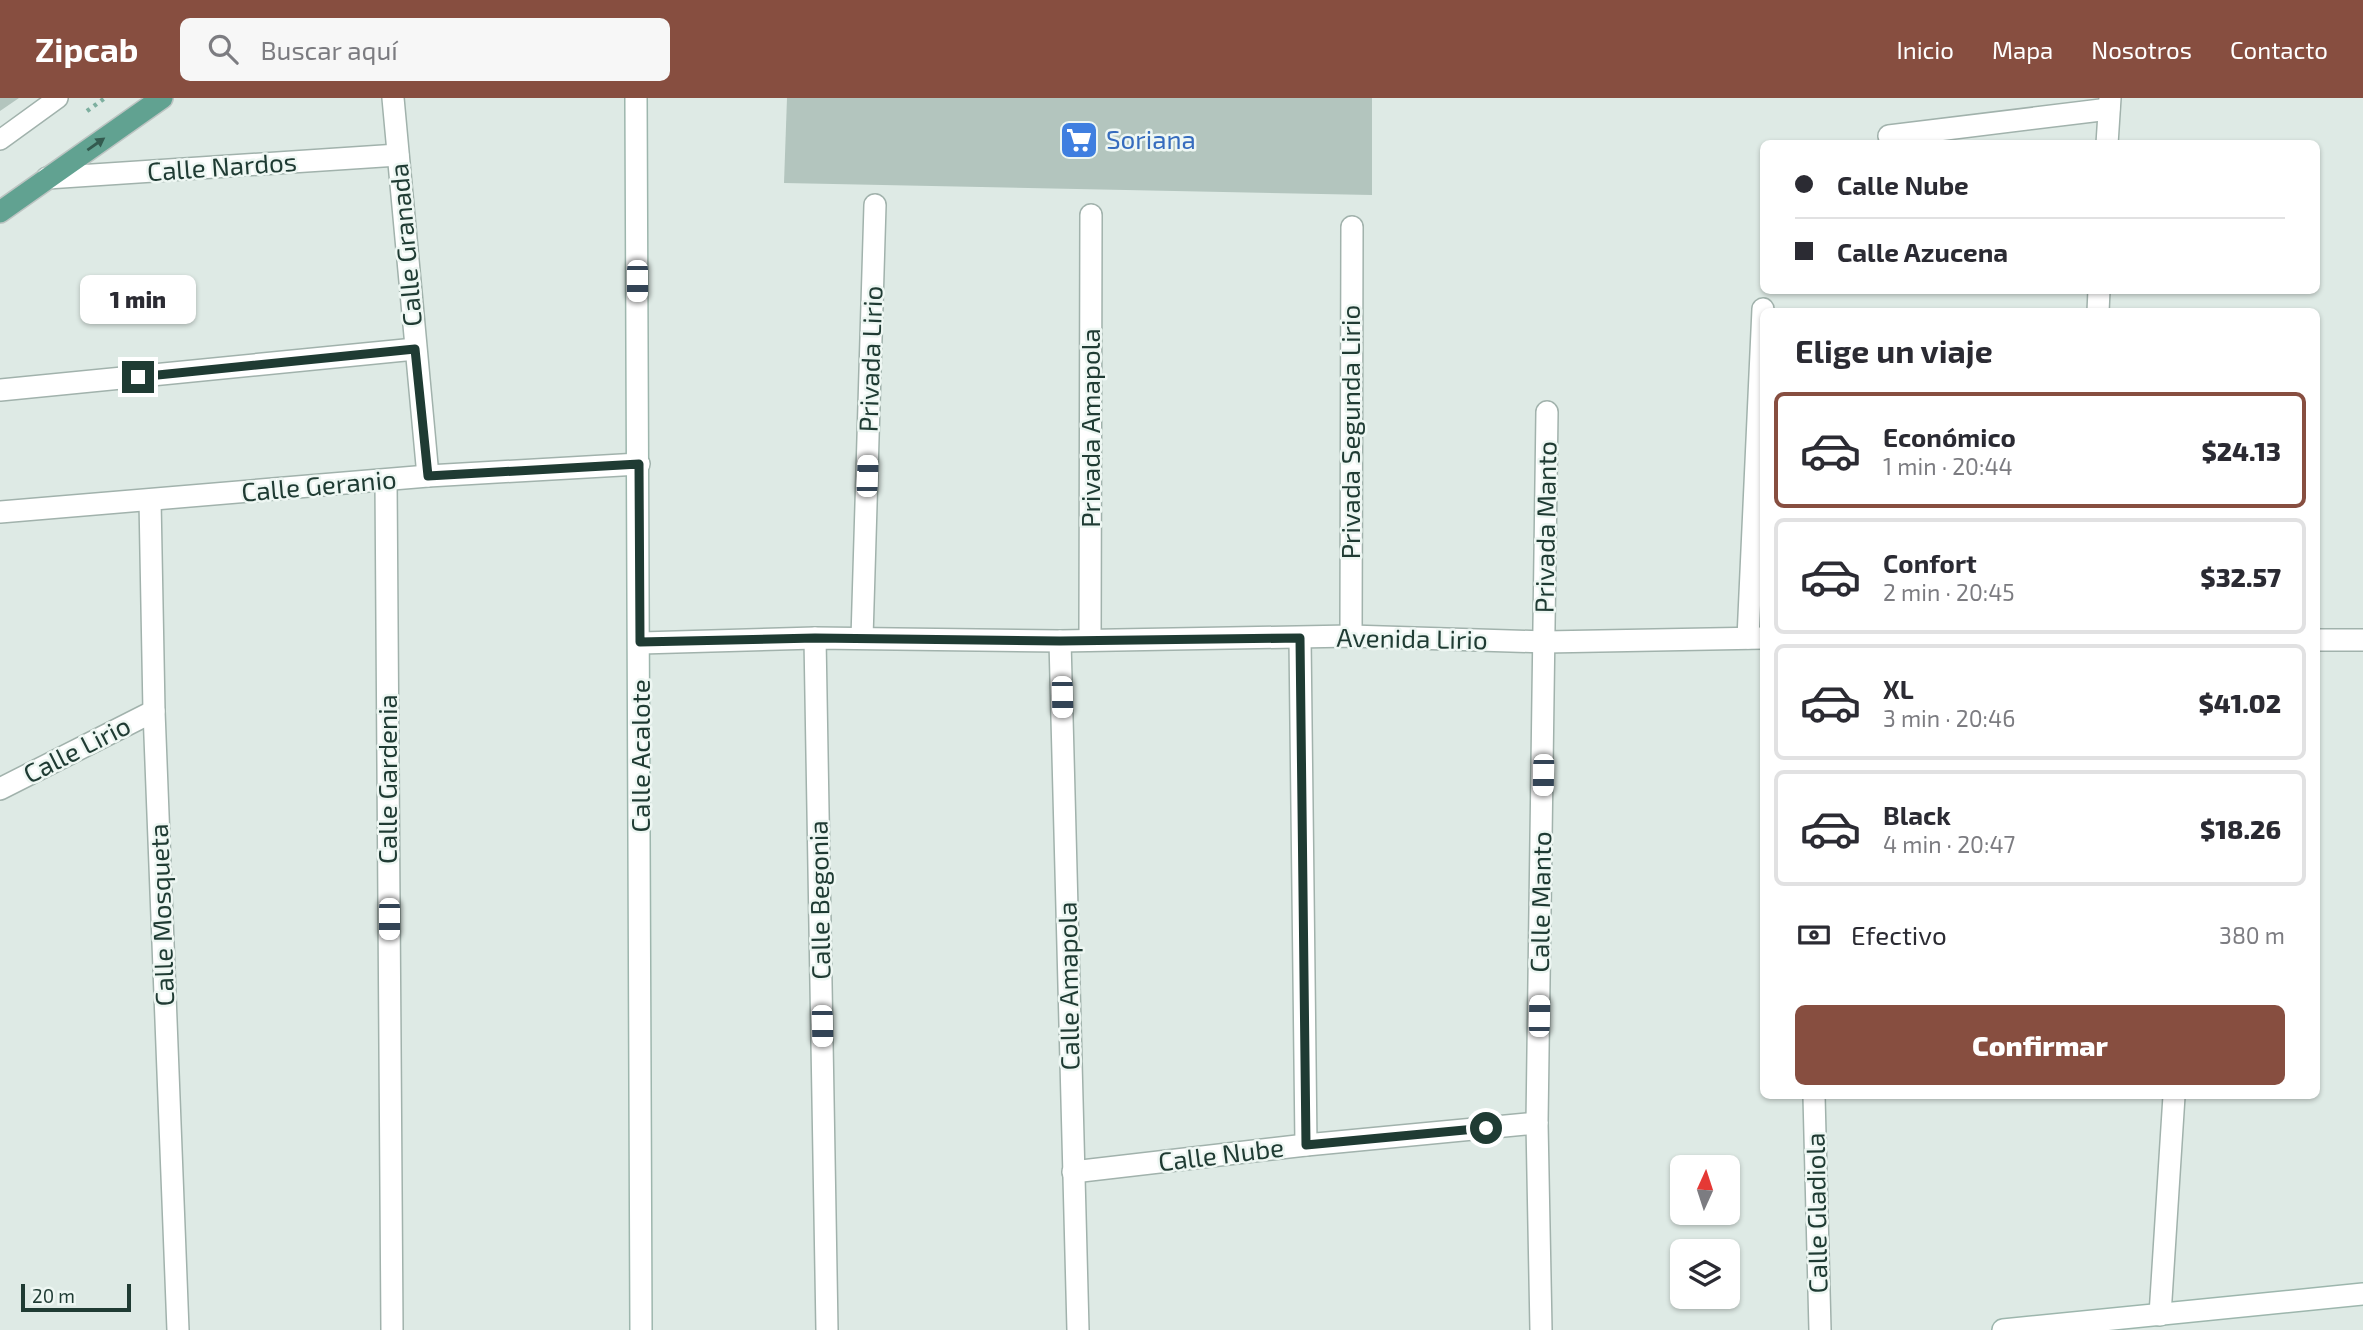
<!DOCTYPE html>
<html lang="es">
<head>
<meta charset="utf-8">
<style>
	:root { --surface:#fff; --page:#f7f7f7; --text:#2b2b33; --muted:#7c7c81; --line:#e1e1e2; --accent:#874e40 }
	body { margin:0; font-family:"Exo 2",sans-serif; background:var(--page); color:var(--text); height:100vh; display:flex; flex-direction:column; font-size:26px; white-space:nowrap }
	* { box-sizing:border-box; margin:0 }
	p { font-size:23px; color:var(--muted) }
	.icon { flex:none; width:38px; height:38px; fill:none; stroke:currentColor; stroke-width:2; stroke-linecap:round; stroke-linejoin:round }
	.map { position:relative; flex:1; overflow:hidden }
	.side { position:absolute; left:1760px; top:210px; width:560px; height:791px; display:flex; flex-direction:column; background:var(--surface); border-radius:10px; box-shadow:0 2px 5px #0004 }
	.side>* { flex:none }
	.guide { position:absolute; left:1760px; top:42px; width:560px; height:154px; border-radius:10px; box-shadow:0 2px 5px #0004; display:grid; align-content:center; height:154px; padding:0 35px; background:var(--surface) }
	.needle { width:46px; rotate:3deg }
	.fabs { position:absolute; left:1670px; top:1057px; display:grid; gap:14px }
	.fabs a { display:grid; place-items:center; width:70px; height:70px; border-radius:10px; background:var(--surface); box-shadow:0 2px 5px #0004; font-size:35px }
	.scale { position:absolute; left:21px; bottom:18px; width:110px; box-sizing:border-box; padding-left:7px; border:4px solid #1f3b33; border-top:0; font-size:19px; line-height:24px; white-space:nowrap; color:#1f3b33; -webkit-text-stroke:5px #eef7f3; paint-order:stroke }
	.end { position:absolute; width:32px; height:32px; margin:-16px; border:9px solid #1f3b33; background:#fff; box-shadow:0 0 0 4px #fff }
	.from { border-radius:50% }
	.bubble { position:absolute; height:49px; border-radius:10px; background:var(--surface); box-shadow:0 2px 5px #0004; font-size:23px; font-weight:800; line-height:49px; text-align:center }
	.car { position:absolute; width:21px; height:42px; margin:-21px -10px; border-radius:9px; box-shadow:0 0 5px 2px #0007; background:linear-gradient(#fff 24%,#345 0 40%,#fff 0 76%,#345 0 86%,#fff 0) }
	.guide b { display:flex; align-items:center; gap:24px; height:66px; font-size:26px }
	.guide b+b { border-top:2px solid var(--line) }
	.guide i { width:18px; height:18px; background:var(--text) }
	ul { padding:0; list-style:none }
	li { display:flex; align-items:center; gap:21px; height:116px; margin:0 14px 10px; padding:0 21px; border:4px solid var(--line); border-radius:10px }
	li div { flex:1 }
	li b { display:block; font-size:26px }
	li em { font-style:normal; font-weight:800 }
	li.on { border-color:var(--accent) }
	li>.icon { width:63px; height:63px; stroke-width:1.5 }
	h2 { padding:0 35px; font-size:32px; line-height:84px }
	.pay { display:flex; align-items:center; gap:18px; height:77px; padding:0 35px; font-size:26px }
	.pay p { margin-inline-start:auto }
	.action { display:flex; gap:14px; margin-top:auto; padding:14px 35px }
	.action a { flex:1; height:80px; border-radius:10px; background:var(--accent); color:#fff; font-size:28px; font-weight:800; line-height:80px; text-align:center }
	header { display:flex; align-items:center; gap:42px; box-sizing:border-box; height:98px; padding:0 35px; background:var(--accent); color:#fff }
	header strong { font-size:33px }
	nav { display:flex; gap:38px; margin-inline-start:auto; font-size:24px }
	.search { width:490px; height:63px; background:var(--page); display:flex; align-items:center; gap:18px; box-sizing:border-box; padding:0 24px; border-radius:10px; color:var(--muted); font-size:26px }
	.map>svg:first-child { display:block }
</style>
</head>
<body>
<header>
<strong>Zipcab</strong>
<div class="search"><svg class="icon" aria-label="search" viewBox="0 0 24 24"><circle cx="10" cy="10" r="6"/><path d="M15 15l6 6"/></svg>Buscar aquí</div>
<nav><a>Inicio</a><a>Mapa</a><a>Nosotros</a><a>Contacto</a></nav>
</header>
<div class="map">
<svg width="2363" height="1232" viewBox="0 0 2363 1232">
	<rect width="100%" height="100%" fill="#deeae5"/>
	<!-- building -->
	<g fill="#b3c5be">
		<path d="M0,0H19L0,13Z"/>
		<path d="M787,0H1372V97L784,85Z"/>
	</g>
	<g fill="none" stroke-linecap="round" stroke-linejoin="round">
		<defs>
			<path id="lane" d="M0,42L58,0"/>
			<g id="street">
				<path d="M393,0L428,378"/>
				<path d="M1889,38L2109,11"/>
				<path d="M2107,46L2110,0"/>
				<path d="M47,80L398,57"/>
				<path d="M2098,214L2099,192"/>
				<path d="M0,292L415,251"/>
				<path d="M386,382L392,1232"/>
				<path d="M150,402L154,613L178,1232"/>
				<path d="M0,414L428,378L639,366"/>
				<path d="M1351,538L1352,129"/>
				<path d="M815,540L827,1232"/>
				<path d="M862,540L875,107"/>
				<path d="M1300,540L1306,1047"/>
				<path d="M1748,540L1763,211"/>
				<path d="M1090,542L1091,117"/>
				<path d="M2317,542H2363"/>
				<path d="M1060,543L1078,1232"/>
				<path d="M641,545L815,540L1060,543L1351,538L1545,544L1764,540"/>
				<path d="M0,691L154,613"/>
				<path d="M1814,998L1820,1232"/>
				<path d="M1073,1074L1306,1047L1537,1025"/>
				<path d="M2160,1217L2174,998"/>
				<path d="M1541,1232L1537,1025L1547,314"/>
			</g>
			<g id="secondary">
				<path d="M636,0L641,1232"/>
				<path d="M2003,1232L2363,1196"/>
			</g>
			<path id="primary" d="M0,114L162,0"/>
		</defs>
		<!-- lane casing -->
		<use href="#lane" stroke="#a1b2ac" stroke-width="22"/>
		<!-- street casing -->
		<use href="#street" stroke="#a1b2ac" stroke-width="24"/>
		<!-- secondary casing -->
		<use href="#secondary" stroke="#9db6ad" stroke-width="24"/>
		<!-- primary casing -->
		<use href="#primary" stroke="#bcc4c2" stroke-width="24"/>
		<!-- path -->
		<path stroke="#7daf9f" stroke-width="4.5" stroke-dasharray="3.5 5" stroke-linecap="butt" d="M87,13L105,0"/>
		<!-- lane -->
		<use href="#lane" stroke="#fff" stroke-width="19"/>
		<!-- street -->
		<use href="#street" stroke="#fff" stroke-width="21"/>
		<!-- secondary -->
		<use href="#secondary" stroke="#fff" stroke-width="21"/>
		<!-- primary -->
		<use href="#primary" stroke="#61a291" stroke-width="21"/>
	</g>
	<!-- one-way arrows -->
	<defs><path id="oneway-solid" d="M-6-.8H1V-3.2L6.5 0L1 3.2V.8H-6Z" transform="scale(1.75)"/></defs>
	<use fill="#335a4f" href="#oneway-solid" transform="translate(96 46) rotate(-35)"/>
	<g fill="none" stroke-linecap="round" stroke-linejoin="round">
		<!-- route -->
		<path stroke="#1f3b33" stroke-width="9" d="M138,279L415,251L428,378L639,366L640,544L815,540L1060,543L1300,540L1306,1047L1486,1030"/>
	</g>
	<!-- icons -->
	<defs>
		<symbol id="supermarket-square" viewBox="-11 -11 22 22"><rect x="-9" y="-9" width="18" height="18" rx="4" fill="#3f7fe0" stroke="#eef7f3"/><path d="M-6-5.5h2.5l.6 2H6L4.5 2H-2.5L-4.4-4H-6ZM-1.5 3.2a1.3 1.3 0 1 0 .1 0ZM3 3.2a1.3 1.3 0 1 0 .1 0Z" fill="#fff"/></symbol>
	</defs>
	<g fill-rule="evenodd">
		<use href="#supermarket-square" x="1057" y="20" width="44" height="44"/>
	</g>
	<g text-anchor="middle" stroke-width="5" stroke-linejoin="round" paint-order="stroke">
		<!-- shop labels -->
		<g font-size="26" fill="#366cbe" stroke="#eef7f3" text-anchor="start">
			<text x="1106" y="51">Soriana</text>
		</g>
		<!-- street labels -->
		<g font-size="26" fill="#1f3b33" stroke="#eef7f3">
			<text transform="translate(222 69) rotate(-4)" y="9">Calle Nardos</text>
			<text transform="translate(406 147) rotate(-95)" y="9">Calle Granada</text>
			<text transform="translate(871 261) rotate(-88)" y="9">Privada Lirio</text>
			<text transform="translate(1091 330) rotate(-90)" y="9">Privada Amapola</text>
			<text transform="translate(1351 334) rotate(-90)" y="9">Privada Segunda Lirio</text>
			<text transform="translate(319 388) rotate(-5)" y="9">Calle Geranio</text>
			<text transform="translate(1546 429) rotate(-89)" y="9">Privada Manto</text>
			<text transform="translate(1412 541) rotate(1)" y="9">Avenida Lirio</text>
			<text transform="translate(77 652) rotate(-27)" y="9">Calle Lirio</text>
			<text transform="translate(641 658) rotate(-90)" y="9">Calle Acalote</text>
			<text transform="translate(388 681) rotate(-90)" y="9">Calle Gardenia</text>
			<text transform="translate(820 802) rotate(-91)" y="9">Calle Begonia</text>
			<text transform="translate(1541 804) rotate(-89)" y="9">Calle Manto</text>
			<text transform="translate(162 817) rotate(-92)" y="9">Calle Mosqueta</text>
			<text transform="translate(1069 888) rotate(-91)" y="9">Calle Amapola</text>
			<text transform="translate(1221 1057) rotate(-7)" y="9">Calle Nube</text>
			<text transform="translate(1817 1115) rotate(-91)" y="9">Calle Gladiola</text>
		</g>
	</g>
</svg>
<div class="fabs">
<a><svg class="needle" viewBox="-14 -14 28 28"><path d="M0-13l5 13h-10z" fill="#e53935"/><path d="M0 13l5-13h-10z" fill="#7c7c81"/></svg></a>
<a><svg class="icon" aria-label="layers" viewBox="0 0 24 24"><path d="M12 4l9 5-9 5-9-5zM3 14l9 5 9-5"/></svg></a>
</div>
<div class="scale">20 m</div>
<i class="end from" style="left:1486px;top:1030px"></i>
<i class="end" style="left:138px;top:279px"></i>
<div class="bubble" style="left:80px;top:177px;width:116px">1 min</div>
<i class="car" style="left:637px;top:183px;rotate:180deg"></i>
<i class="car" style="left:867px;top:378px;rotate:2deg"></i>
<i class="car" style="left:1062px;top:599px;rotate:179deg"></i>
<i class="car" style="left:1543px;top:677px;rotate:181deg"></i>
<i class="car" style="left:389px;top:821px;rotate:180deg"></i>
<i class="car" style="left:1539px;top:918px;rotate:1deg"></i>
<i class="car" style="left:822px;top:928px;rotate:179deg"></i>
<div class="guide">
<b><i class="from"></i>Calle Nube</b>
<b><i></i>Calle Azucena</b>
</div>
<section class="side">
<h2>Elige un viaje</h2>
<ul>
<li class="on"><svg class="icon" aria-label="car" viewBox="0 0 24 24"><path d="M5 17H2v-5l4-1 3-4h7l3 4 3 1v5h-3M9 17h6M6 11h13"/><circle cx="7" cy="17" r="2"/><circle cx="17" cy="17" r="2"/></svg><div><b>Económico</b><p>1 min · 20:44</p></div><em>$24.13</em></li>
<li><svg class="icon" aria-label="car" viewBox="0 0 24 24"><path d="M5 17H2v-5l4-1 3-4h7l3 4 3 1v5h-3M9 17h6M6 11h13"/><circle cx="7" cy="17" r="2"/><circle cx="17" cy="17" r="2"/></svg><div><b>Confort</b><p>2 min · 20:45</p></div><em>$32.57</em></li>
<li><svg class="icon" aria-label="car" viewBox="0 0 24 24"><path d="M5 17H2v-5l4-1 3-4h7l3 4 3 1v5h-3M9 17h6M6 11h13"/><circle cx="7" cy="17" r="2"/><circle cx="17" cy="17" r="2"/></svg><div><b>XL</b><p>3 min · 20:46</p></div><em>$41.02</em></li>
<li><svg class="icon" aria-label="car" viewBox="0 0 24 24"><path d="M5 17H2v-5l4-1 3-4h7l3 4 3 1v5h-3M9 17h6M6 11h13"/><circle cx="7" cy="17" r="2"/><circle cx="17" cy="17" r="2"/></svg><div><b>Black</b><p>4 min · 20:47</p></div><em>$18.26</em></li>
</ul>
<div class="pay"><svg class="icon" aria-label="cash" viewBox="0 0 24 24"><path d="M3 7h18v10H3z"/><circle cx="12" cy="12" r="2"/></svg>Efectivo<p>380 m</p></div>
<div class="action"><a>Confirmar</a></div>
</section>
</div>
</body>
</html>
